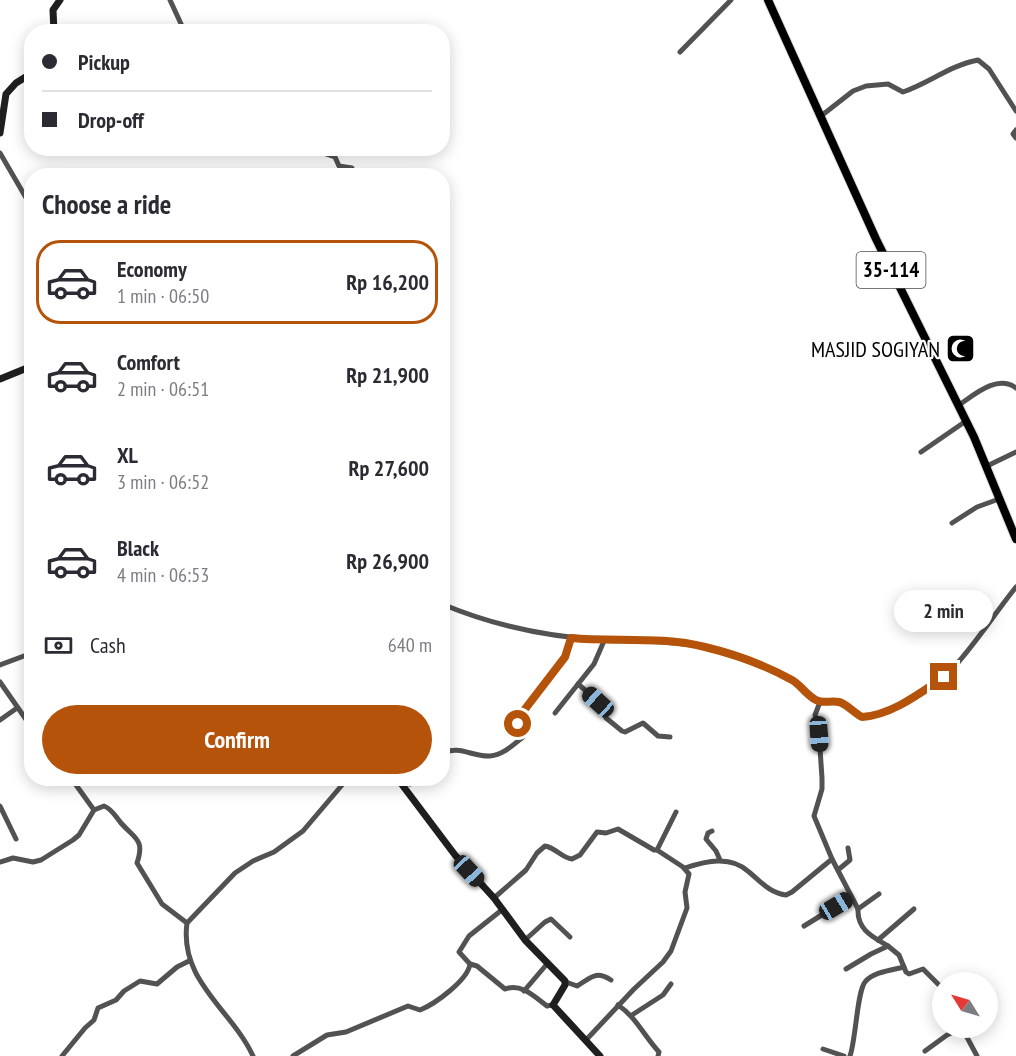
<!DOCTYPE html>
<html lang="en">
<head>
<meta charset="utf-8">
<style>
	:root { --surface:#fff; --page:#f2f2f3; --text:#2b2b33; --muted:#7c7c81; --line:#e1e1e2; --accent:#b45309 }
	body { margin:0; font-family:"PT Sans Narrow",sans-serif; background:var(--page); color:var(--text); height:100vh; display:flex; flex-direction:column; font-size:22px; white-space:nowrap }
	* { box-sizing:border-box; margin:0 }
	p { font-size:20px; color:var(--muted) }
	.icon { flex:none; width:33px; height:33px; fill:none; stroke:currentColor; stroke-width:2; stroke-linecap:round; stroke-linejoin:round }
	.map { position:relative; flex:1; overflow:hidden }
	.panel { position:absolute; left:24px; top:168px; width:426px; height:618px; display:flex; flex-direction:column; background:var(--surface); border-radius:24px; box-shadow:0 3px 15px #0003 }
	.panel>* { flex:none }
	.hud { position:absolute; left:24px; top:24px; width:426px; height:132px; border-radius:24px; box-shadow:0 3px 15px #0003; display:grid; align-content:center; height:132px; padding:0 18px; background:var(--surface) }
	.needle { width:39px; rotate:307deg }
	.fabs { position:absolute; left:932px; top:972px; display:grid; gap:12px }
	.fabs a { display:grid; place-items:center; width:66px; height:66px; border-radius:50%; background:var(--surface); box-shadow:0 3px 15px #0003; font-size:30px }
	.end { position:absolute; width:27px; height:27px; margin:-14px; border:8px solid #b45309; background:#fff; box-shadow:0 0 0 3px #fff }
	.from { border-radius:50% }
	.bubble { position:absolute; height:42px; border-radius:21px; background:var(--surface); box-shadow:0 3px 15px #0003; font-size:20px; font-weight:600; line-height:42px; text-align:center }
	.car { position:absolute; width:18px; height:36px; margin:-18px -9px; border-radius:8px; box-shadow:0 0 4px 2px #0007; background:linear-gradient(#222 24%,#8ab4d8 0 40%,#222 0 76%,#8ab4d8 0 86%,#222 0) }
	.hud b { display:flex; align-items:center; gap:21px; height:57px; font-size:22px }
	.hud b+b { border-top:2px solid var(--line) }
	.hud i { width:15px; height:15px; background:var(--text) }
	ul { padding:0; list-style:none }
	li { display:flex; align-items:center; gap:18px; height:84px; margin:0 12px 9px; padding:0 6px; border:3px solid transparent; border-radius:24px }
	li div { flex:1 }
	li b { display:block; font-size:22px }
	li em { font-style:normal; font-weight:600 }
	li.active { border-color:var(--accent) }
	li>.icon { width:54px; height:54px; stroke-width:1.5 }
	h2 { padding:0 18px; font-size:27px; line-height:72px }
	.pay { display:flex; align-items:center; gap:15px; height:66px; padding:0 18px; font-size:22px }
	.pay p { margin-inline-start:auto }
	.button { display:flex; gap:12px; margin-top:auto; padding:12px 18px }
	.button a { flex:1; height:69px; border-radius:36px; background:var(--accent); color:#fff; font-size:24px; font-weight:600; line-height:69px; text-align:center }
	.map>svg:first-child { display:block }
</style>
</head>
<body>
<div class="map">
<svg width="1016" height="1056" viewBox="0 0 1016 1056">
	<rect width="100%" height="100%" fill="#fff"/>
	<g fill="none" stroke-linecap="round" stroke-linejoin="round">
		<defs>
			<path id="primary" d="M768,0L876,239L974,437L1016,539"/>
		</defs>
		<!-- primary casing -->
		<use href="#primary" stroke="#dbdbdb" stroke-width="10"/>
		<!-- street -->
		<g stroke="#525252" stroke-width="5">
			<path d="M170,0L182,26L187,32"/>
			<path d="M680,52L731,0"/>
			<path d="M821,116L853,91L866,86L888,84L903,92C929,83 951,65 978,60L989,69L1016,111"/>
			<path d="M1016,130L1013,134L1016,138"/>
			<path d="M322,148L326,154L335,157L339,166L352,168L351,176"/>
			<path d="M0,153L32,208"/>
			<path d="M442,284H445"/>
			<path d="M959,405C974,395 997,374 1016,388"/>
			<path d="M921,452L966,421"/>
			<path d="M987,466L1016,452"/>
			<path d="M952,523L977,507L999,499"/>
			<path d="M442,604C492,625 549,637 602,640C636,642 669,640 703,647C730,652 768,666 792,680C802,686 807,696 817,701C824,704 832,700 839,702C847,705 854,714 862,717C891,715 935,688 954,667C976,643 995,613 1016,587"/>
			<path d="M0,665L32,653"/>
			<path d="M0,682L32,728"/>
			<path d="M578,684L599,702L606,718L622,731L625,732L643,723L658,736L670,737"/>
			<path d="M820,702L815,715L819,734L822,778V789L814,816L832,859"/>
			<path d="M555,713L594,664L604,641"/>
			<path d="M0,720L17,708"/>
			<path d="M442,753C460,745 472,757 490,756C503,755 513,745 523,737L524,731L518,725V719L565,657L571,638"/>
			<path d="M71,778L94,810"/>
			<path d="M400,782L410,784L417,778"/>
			<path d="M0,806L16,839"/>
			<path d="M712,831L708,833L706,839L716,851L720,860"/>
			<path d="M0,862L13,858L33,862L41,860L73,840L79,835L94,810L104,806C112,809 115,816 121,823C135,839 145,839 137,863L162,904L187,923C179,981 232,1010 253,1056"/>
			<path d="M685,868C706,861 731,855 749,872C761,882 770,893 786,895L792,892L832,859L858,909C857,930 873,937 888,946"/>
			<path d="M838,870L850,860L848,848"/>
			<path d="M494,898L526,870L537,853L545,846C556,848 562,858 572,859L580,855L597,832L606,833L618,829L654,850H657L676,812"/>
			<path d="M858,909L879,894"/>
			<path d="M187,923L235,873L253,861L274,852L303,831L348,778"/>
			<path d="M804,926L851,897"/>
			<path d="M525,940L545,922L551,919L570,937"/>
			<path d="M878,940L914,909"/>
			<path d="M470,964L477,966L505,989C521,983 534,996 547,1006L553,1005"/>
			<path d="M846,969L871,954L888,946L899,955L906,972L909,974L923,969L941,987L942,990"/>
			<path d="M566,982L577,986C591,978 595,970 611,980"/>
			<path d="M524,991L547,964"/>
			<path d="M618,1005C636,1017 644,1036 659,1052L658,1056"/>
			<path d="M632,1015L663,995L671,984"/>
			<path d="M962,1028L977,1056"/>
			<path d="M586,1040L634,989L663,962L671,951L687,908L685,892L689,874L683,867L657,850"/>
			<path d="M823,1049L844,1056"/>
			<path d="M925,1051L947,1035L962,1028"/>
			<path d="M62,1056L85,1028L94,1020L98,1008L116,1000L124,991L140,981L157,984L177,967L189,961"/>
			<path d="M293,1056L327,1035L346,1032L408,1006L420,1010C435,1004 468,980 470,964L459,952L469,936L503,909"/>
			<path d="M850,1056C856,1039 857,992 865,982C873,972 892,970 904,967"/>
		</g>
		<!-- secondary -->
		<g stroke="#1f1f1f" stroke-width="7">
			<path d="M54,32L53,10L60,0"/>
			<path d="M0,133L6,94L16,83L32,73"/>
			<path d="M0,379L32,366"/>
			<path d="M397,778L455,855L494,898L525,940L565,981V985L553,1005L600,1056"/>
		</g>
		<!-- primary -->
		<use href="#primary" stroke="#000" stroke-width="8"/>
	</g>
	<g fill="none" stroke-linecap="round" stroke-linejoin="round">
		<!-- route -->
		<path stroke="#b45309" stroke-width="8" d="M518,724V719L522,713L565,657L571,638C615,642 662,636 705,647C734,654 765,665 792,680C801,685 806,695 816,700C823,704 831,700 839,702C847,704 854,713 862,717C892,715 920,693 944,677"/>
	</g>
	<!-- icons -->
	<defs>
		<symbol id="mosque-square" viewBox="-11 -11 22 22"><rect x="-9" y="-9" width="18" height="18" rx="4" fill="#000" stroke="#fff"/><path d="M3.5-4.9A6 6 0 1 0 3.5 4.9A5 5 0 1 1 3.5-4.9Z" fill="#fff"/></symbol>
	</defs>
	<g fill-rule="evenodd">
		<use href="#mosque-square" x="944" y="332" width="33" height="33"/>
	</g>
	<g text-anchor="middle" stroke-width="4.5" stroke-linejoin="round" paint-order="stroke">
		<!-- shield labels -->
		<rect fill="#fff" stroke="#4c4c4c" stroke-width="1.5" x="856.5" y="252" width="69" height="36" rx="4.5"/>
		<g font-size="21" font-weight="bold" fill="#000">
			<text x="891" y="277">35-114</text>
		</g>
		<!-- poi labels -->
		<g font-size="22" fill="#000" stroke="#fff" text-anchor="end">
			<text x="940" y="357">MASJID SOGIYAN</text>
		</g>
	</g>
</svg>
<div class="fabs">
<a><svg class="needle" viewBox="-14 -14 28 28"><path d="M0-13l5 13h-10z" fill="#e53935"/><path d="M0 13l5-13h-10z" fill="#7c7c81"/></svg></a>
</div>
<i class="end from" style="left:518px;top:724px"></i>
<i class="end" style="left:944px;top:677px"></i>
<div class="bubble" style="left:894px;top:590px;width:99px">2 min</div>
<i class="car" style="left:598px;top:702px;rotate:312deg"></i>
<i class="car" style="left:819px;top:734px;rotate:176deg"></i>
<i class="car" style="left:469px;top:871px;rotate:137deg"></i>
<i class="car" style="left:836px;top:906px;rotate:59deg"></i>
<div class="hud">
<b><i class="from"></i>Pickup</b>
<b><i></i>Drop-off</b>
</div>
<section class="panel">
<h2>Choose a ride</h2>
<ul>
<li class="active"><svg class="icon" aria-label="car" viewBox="0 0 24 24"><path d="M5 17H2v-5l4-1 3-4h7l3 4 3 1v5h-3M9 17h6M6 11h13"/><circle cx="7" cy="17" r="2"/><circle cx="17" cy="17" r="2"/></svg><div><b>Economy</b><p>1 min · 06:50</p></div><em>Rp 16,200</em></li>
<li><svg class="icon" aria-label="car" viewBox="0 0 24 24"><path d="M5 17H2v-5l4-1 3-4h7l3 4 3 1v5h-3M9 17h6M6 11h13"/><circle cx="7" cy="17" r="2"/><circle cx="17" cy="17" r="2"/></svg><div><b>Comfort</b><p>2 min · 06:51</p></div><em>Rp 21,900</em></li>
<li><svg class="icon" aria-label="car" viewBox="0 0 24 24"><path d="M5 17H2v-5l4-1 3-4h7l3 4 3 1v5h-3M9 17h6M6 11h13"/><circle cx="7" cy="17" r="2"/><circle cx="17" cy="17" r="2"/></svg><div><b>XL</b><p>3 min · 06:52</p></div><em>Rp 27,600</em></li>
<li><svg class="icon" aria-label="car" viewBox="0 0 24 24"><path d="M5 17H2v-5l4-1 3-4h7l3 4 3 1v5h-3M9 17h6M6 11h13"/><circle cx="7" cy="17" r="2"/><circle cx="17" cy="17" r="2"/></svg><div><b>Black</b><p>4 min · 06:53</p></div><em>Rp 26,900</em></li>
</ul>
<div class="pay"><svg class="icon" aria-label="cash" viewBox="0 0 24 24"><path d="M3 7h18v10H3z"/><circle cx="12" cy="12" r="2"/></svg>Cash<p>640 m</p></div>
<div class="button"><a>Confirm</a></div>
</section>
</div>
</body>
</html>
